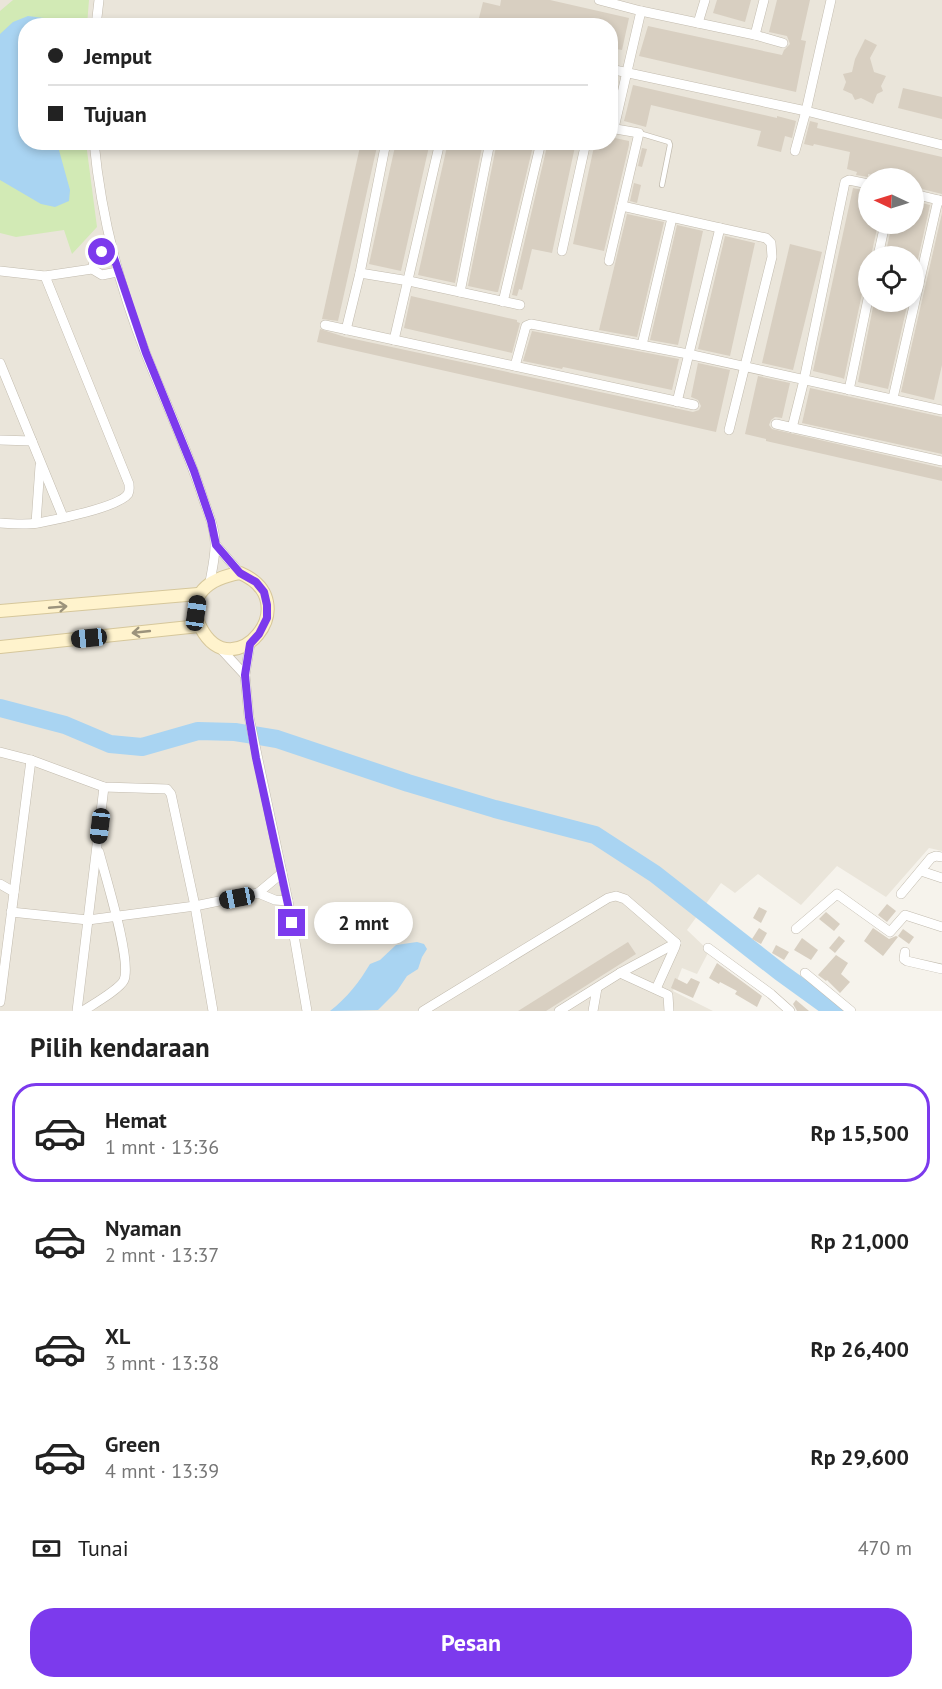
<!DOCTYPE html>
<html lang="id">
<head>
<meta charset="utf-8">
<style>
	:root { --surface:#fff; --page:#f2f2f2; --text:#222; --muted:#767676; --line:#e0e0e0; --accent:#7c3aed }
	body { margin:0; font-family:"PT Sans",sans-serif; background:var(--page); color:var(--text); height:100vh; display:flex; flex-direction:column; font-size:22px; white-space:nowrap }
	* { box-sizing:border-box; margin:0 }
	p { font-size:20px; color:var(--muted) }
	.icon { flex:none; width:33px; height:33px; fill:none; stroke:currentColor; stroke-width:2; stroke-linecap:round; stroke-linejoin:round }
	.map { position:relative; height:1011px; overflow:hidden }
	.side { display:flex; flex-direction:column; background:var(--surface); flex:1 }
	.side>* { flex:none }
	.banner { position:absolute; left:18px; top:18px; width:600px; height:132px; border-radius:24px; box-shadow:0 3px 9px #0003; display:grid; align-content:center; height:132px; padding:0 30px; background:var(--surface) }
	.needle { width:39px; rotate:274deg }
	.buttons { position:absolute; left:858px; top:168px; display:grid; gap:12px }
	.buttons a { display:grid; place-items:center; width:66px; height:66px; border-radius:50%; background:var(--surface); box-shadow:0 3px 9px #0003; font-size:30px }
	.end { position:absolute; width:27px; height:27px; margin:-14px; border:8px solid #7c3aed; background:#fff; box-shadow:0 0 0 3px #fff }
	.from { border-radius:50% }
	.bubble { position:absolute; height:42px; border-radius:21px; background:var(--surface); box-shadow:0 3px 9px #0003; font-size:20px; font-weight:600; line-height:42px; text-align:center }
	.car { position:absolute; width:18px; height:36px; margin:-18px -9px; border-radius:8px; box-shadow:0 0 4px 2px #0007; background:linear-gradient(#222 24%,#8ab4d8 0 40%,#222 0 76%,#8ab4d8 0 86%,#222 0) }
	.banner b { display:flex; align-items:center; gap:21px; height:57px; font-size:22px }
	.banner b+b { border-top:2px solid var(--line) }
	.banner i { width:15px; height:15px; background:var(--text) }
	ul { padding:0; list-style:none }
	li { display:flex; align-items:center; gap:18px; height:99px; margin:0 12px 9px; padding:0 18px; border:3px solid transparent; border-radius:24px }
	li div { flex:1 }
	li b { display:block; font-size:22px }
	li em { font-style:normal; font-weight:600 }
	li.active { border-color:var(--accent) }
	li>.icon { width:54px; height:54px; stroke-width:1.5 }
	h2 { padding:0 30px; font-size:27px; line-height:72px }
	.pay { display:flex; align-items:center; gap:15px; height:66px; padding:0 30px; font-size:22px }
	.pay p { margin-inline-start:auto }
	.action { display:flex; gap:12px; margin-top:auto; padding:12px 30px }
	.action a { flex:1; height:69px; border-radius:24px; background:var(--accent); color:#fff; font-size:24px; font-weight:600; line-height:69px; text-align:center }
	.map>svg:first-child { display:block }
</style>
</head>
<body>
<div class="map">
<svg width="942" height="1011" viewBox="0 0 942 1011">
	<rect width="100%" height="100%" fill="#f6f3ec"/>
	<!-- residential -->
	<path fill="#eae5da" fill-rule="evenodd" d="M0,0H942V851L929,848L886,897L837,866L801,905L758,874L735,893L721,883L687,930L709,951L697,974L682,968L673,991L713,1011H0ZM26,26H610V142H26ZM868,178H914V224H868ZM868,256H914V302H868Z"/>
	<!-- green -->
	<path fill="#d2eab5" d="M13,0H89L87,25L26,26V142L86,143L97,227L72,254L64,230L16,237L0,233V11Z"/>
	<!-- water -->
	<g fill="#a9d4f2">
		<path d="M28,16L44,18L55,25L26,26V142L57,143L70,190L69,201L55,207L41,204L0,180V34L13,22Z"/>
		<path d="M417,942L424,944L427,949L422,957L418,969L407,976L397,991L378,1010L330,1011C347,998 360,981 370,964L380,960L396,945Z"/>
	</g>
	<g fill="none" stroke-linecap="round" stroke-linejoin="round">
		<!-- river -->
		<path stroke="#a9d4f2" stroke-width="18" d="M0,708L65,725L110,744L142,747L198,731L235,732L277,739L408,783L495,809L595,835L655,874L780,972L834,1011"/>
	</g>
	<!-- building -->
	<g fill="#d8cfc1">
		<path d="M501,0H550L629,18L622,50L610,48V26H514L479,18L483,2L500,6Z"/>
		<path d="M717,0H751L745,22L713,13Z"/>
		<path d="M777,0H810L801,40L806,41L796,92L639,56L648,26L782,55L784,50L790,44L787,36L769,32Z"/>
		<path d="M865,39L877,45L870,58L874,72L886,76L881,86L883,91L877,94L873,104L861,98L855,100L852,94L843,90L846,82L843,74L852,72L855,59Z"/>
		<path d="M633,85L777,118V116L796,121L792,138L785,136L781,152L757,146L761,131L651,105L646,127L624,121Z"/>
		<path d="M903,88L942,97V119L898,108Z"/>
		<path d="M810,121L818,123L817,128L942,157V194L914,187V178H888L868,174V177L856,175L857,172L847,169L850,152L814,144L813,146L804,144Z"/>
		<path d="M610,137L629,141V145L604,251L573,244L595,142H610Z"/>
		<path d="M361,142H378L338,321L322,319Z"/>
		<path d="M396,142H430L401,271L369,264Z"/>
		<path d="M448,142H483L455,283L418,275Z"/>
		<path d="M497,142H534L498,292H496L468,286Z"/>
		<path d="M548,142H576L552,253L532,249L522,290L519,289L517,296L512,295Z"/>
		<path d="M642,148L647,149L642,167L638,166Z"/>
		<path d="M634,183L641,185L637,203L630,201Z"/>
		<path d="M853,188L868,191V224H878L871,256H868V265L844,379L842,378L813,371Z"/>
		<path d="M914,201L930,205L914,277V256H885L892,224H914Z"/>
		<path d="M942,213V365L934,400L901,392Z"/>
		<path d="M627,214L664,222L637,337L599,330Z"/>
		<path d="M677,225L703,231L678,345L650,340Z"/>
		<path d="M725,236L755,243L730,356L698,349Z"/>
		<path d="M790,244L822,252L793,370L762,363Z"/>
		<path d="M411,296L517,320V322L520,323L512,353L404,328Z"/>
		<path d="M874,302H908L888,389L858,382Z"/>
		<path d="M320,329L345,337L693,412L699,410L701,406L698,400L691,397L698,363L730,370L716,432L317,342Z"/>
		<path d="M532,331L679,359L672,390L563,367L562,369L523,361Z"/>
		<path d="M758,376L790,383L782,418L775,417L771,420L769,425L772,429L942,468V481L766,441V439L745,434Z"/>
		<path d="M810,388L942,417V454L802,423Z"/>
		<path d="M887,904L896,911L887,922L878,915Z"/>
		<path d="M759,907L767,911L761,923L753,918Z"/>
		<path d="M826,912L840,924L834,931L819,919Z"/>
		<path d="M759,928L767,933L761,944L752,939Z"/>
		<path d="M873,928L889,939L896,936L898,937L883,956L864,941Z"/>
		<path d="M903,929L914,937L909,944L898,936Z"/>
		<path d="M839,936L845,941L835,953L829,948Z"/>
		<path d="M802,938L818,950L811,960L794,950Z"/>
		<path d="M628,942L636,954L546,1011H518Z"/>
		<path d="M776,945L789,952L784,960L772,953Z"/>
		<path d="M836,955L848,963L841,974L850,982L840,993L827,980L826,981L818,975Z"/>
		<path d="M717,963L762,996L757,1007L735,994L737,991L720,982L719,984L709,978Z"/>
		<path d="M675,978L687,984L691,978L700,982L693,998L671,988Z"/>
		<path d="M796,1000L809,1011H797L793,1004Z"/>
	</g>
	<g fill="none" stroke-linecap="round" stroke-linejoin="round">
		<defs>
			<path id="lane" d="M639,133L669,142L670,145L662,185"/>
			<g id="street">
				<path d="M599,0L641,11L755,35L764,0"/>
				<path d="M698,23L705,0"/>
				<path d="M96,26L99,0"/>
				<path d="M755,35L783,43"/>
				<path d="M610,69L806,111L942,145"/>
				<path d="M614,128L641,11"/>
				<path d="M94,142C101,216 119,286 146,354C165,402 187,448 203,498C208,513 216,530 215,546C215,558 212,570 210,582"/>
				<path d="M795,151L806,111L831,0"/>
				<path d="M914,194L942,201"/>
				<path d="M622,206L720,228L677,402"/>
				<path d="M720,228L766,238L771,243L772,257L729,430"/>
				<path d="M562,251L586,142"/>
				<path d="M878,256L885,224"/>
				<path d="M609,261L639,133L610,128"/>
				<path d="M92,269L96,256L111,249"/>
				<path d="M0,271L45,276L92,269L102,275L117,272"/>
				<path d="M360,273L409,281L520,305"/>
				<path d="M460,292L490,142"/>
				<path d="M503,302L541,142"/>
				<path d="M325,325L694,405"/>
				<path d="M346,330L360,273L386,142"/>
				<path d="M394,340L440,142"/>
				<path d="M642,345L672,218"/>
				<path d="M0,363L63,517"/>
				<path d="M515,366L526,326L531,324L688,354L942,410"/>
				<path d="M849,390L868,299"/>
				<path d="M893,398L938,200"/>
				<path d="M776,424L942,461"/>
				<path d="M792,428L804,380L845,182L849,180L868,184"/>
				<path d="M0,440L32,441"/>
				<path d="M0,523C12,524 26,525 38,523C55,520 119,507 128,494C130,490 129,488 129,484L45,276"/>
				<path d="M36,523L40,466"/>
				<path d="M216,545L240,573"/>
				<path d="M250,644L245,675L249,717L288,901L307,1011"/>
				<path d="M220,648L245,675"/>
				<path d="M0,752L31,760L104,787L167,789L171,794L195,906L213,1011"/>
				<path d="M921,871L942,878"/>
				<path d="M0,884L14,892"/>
				<path d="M258,893L282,873"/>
				<path d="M901,894L931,858L936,856L942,857"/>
				<path d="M11,912L88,920L195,906L258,893L275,900L288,901"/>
				<path d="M796,929L837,894L890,932L905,915L942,927"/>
				<path d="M708,948L771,994L790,1011"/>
				<path d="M905,952L904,959L907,961L942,969"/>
				<path d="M620,973L668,995L669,1011"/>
				<path d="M805,973L851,1011"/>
				<path d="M0,1002L31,760"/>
				<path d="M77,1011L104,787"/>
				<path d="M83,1011C92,1005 120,989 124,980C132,961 105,875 99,852"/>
				<path d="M423,1011L608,898L616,896L625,899L676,943L675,947L656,989"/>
				<path d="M559,1011L620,973L676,943"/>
				<path d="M593,1011L597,988"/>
			</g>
			<g id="secondary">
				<path d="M240,573C308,602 233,689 201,628C184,595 210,578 240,573Z"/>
				<path d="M0,611L198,594"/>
				<path d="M0,647L199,626"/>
			</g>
		</defs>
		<!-- lane casing -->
		<use href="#lane" stroke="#c2bbae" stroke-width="6"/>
		<!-- street casing -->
		<use href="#street" stroke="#c2bbae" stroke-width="10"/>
		<!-- secondary casing -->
		<use href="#secondary" stroke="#d6c79b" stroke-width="14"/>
		<!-- lane -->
		<use href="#lane" stroke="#fff" stroke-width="4.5"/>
		<!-- street -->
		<use href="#street" stroke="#fff" stroke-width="9"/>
		<!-- secondary -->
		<use href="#secondary" stroke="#fff3cd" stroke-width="12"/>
	</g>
	<!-- one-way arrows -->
	<defs><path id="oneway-shaft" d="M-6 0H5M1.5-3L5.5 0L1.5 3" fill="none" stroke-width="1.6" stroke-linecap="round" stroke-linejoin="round" transform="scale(1.5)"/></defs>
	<g stroke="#9c937c">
		<use href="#oneway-shaft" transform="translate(58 607) rotate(-5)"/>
		<use href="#oneway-shaft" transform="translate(141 632) rotate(174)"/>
	</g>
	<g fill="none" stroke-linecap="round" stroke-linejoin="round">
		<!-- route -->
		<path stroke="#7c3aed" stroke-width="8" d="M102,252L111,249L146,353L194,471L211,521L216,545L240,573L256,582L264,592L267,605V618L259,634L250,644L245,675L249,717L256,758L292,923"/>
	</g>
</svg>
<div class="buttons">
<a><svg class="needle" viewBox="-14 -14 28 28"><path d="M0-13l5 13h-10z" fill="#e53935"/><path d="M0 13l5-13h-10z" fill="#767676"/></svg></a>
<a><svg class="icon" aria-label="locate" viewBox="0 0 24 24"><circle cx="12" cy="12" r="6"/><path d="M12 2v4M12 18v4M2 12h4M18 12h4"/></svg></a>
</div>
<i class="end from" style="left:102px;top:252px"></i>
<i class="end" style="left:292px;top:923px"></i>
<div class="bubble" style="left:314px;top:902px;width:99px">2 mnt</div>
<i class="car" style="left:196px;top:613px;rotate:8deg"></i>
<i class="car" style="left:89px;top:638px;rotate:264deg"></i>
<i class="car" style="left:100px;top:826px;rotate:187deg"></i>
<i class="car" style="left:237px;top:898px;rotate:259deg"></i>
<div class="banner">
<b><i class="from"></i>Jemput</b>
<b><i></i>Tujuan</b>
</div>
</div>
<section class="side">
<h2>Pilih kendaraan</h2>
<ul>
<li class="active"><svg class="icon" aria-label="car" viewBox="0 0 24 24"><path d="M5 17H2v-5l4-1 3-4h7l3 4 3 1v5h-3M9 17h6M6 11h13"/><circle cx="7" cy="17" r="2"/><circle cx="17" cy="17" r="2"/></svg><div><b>Hemat</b><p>1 mnt · 13:36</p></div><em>Rp 15,500</em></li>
<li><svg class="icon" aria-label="car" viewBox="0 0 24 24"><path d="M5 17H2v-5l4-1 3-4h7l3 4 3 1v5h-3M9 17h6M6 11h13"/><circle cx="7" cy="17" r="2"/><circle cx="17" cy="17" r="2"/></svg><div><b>Nyaman</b><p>2 mnt · 13:37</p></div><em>Rp 21,000</em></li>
<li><svg class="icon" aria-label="car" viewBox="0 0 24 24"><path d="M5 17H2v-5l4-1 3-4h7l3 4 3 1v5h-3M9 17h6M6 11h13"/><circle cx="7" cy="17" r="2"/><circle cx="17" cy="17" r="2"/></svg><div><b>XL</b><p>3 mnt · 13:38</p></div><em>Rp 26,400</em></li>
<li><svg class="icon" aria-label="car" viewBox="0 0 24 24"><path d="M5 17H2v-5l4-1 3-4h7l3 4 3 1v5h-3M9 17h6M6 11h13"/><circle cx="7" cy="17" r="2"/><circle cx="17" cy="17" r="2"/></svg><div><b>Green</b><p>4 mnt · 13:39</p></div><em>Rp 29,600</em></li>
</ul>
<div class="pay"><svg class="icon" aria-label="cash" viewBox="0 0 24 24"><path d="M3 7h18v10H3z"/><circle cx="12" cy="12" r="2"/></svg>Tunai<p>470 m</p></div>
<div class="action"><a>Pesan</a></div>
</section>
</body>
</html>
